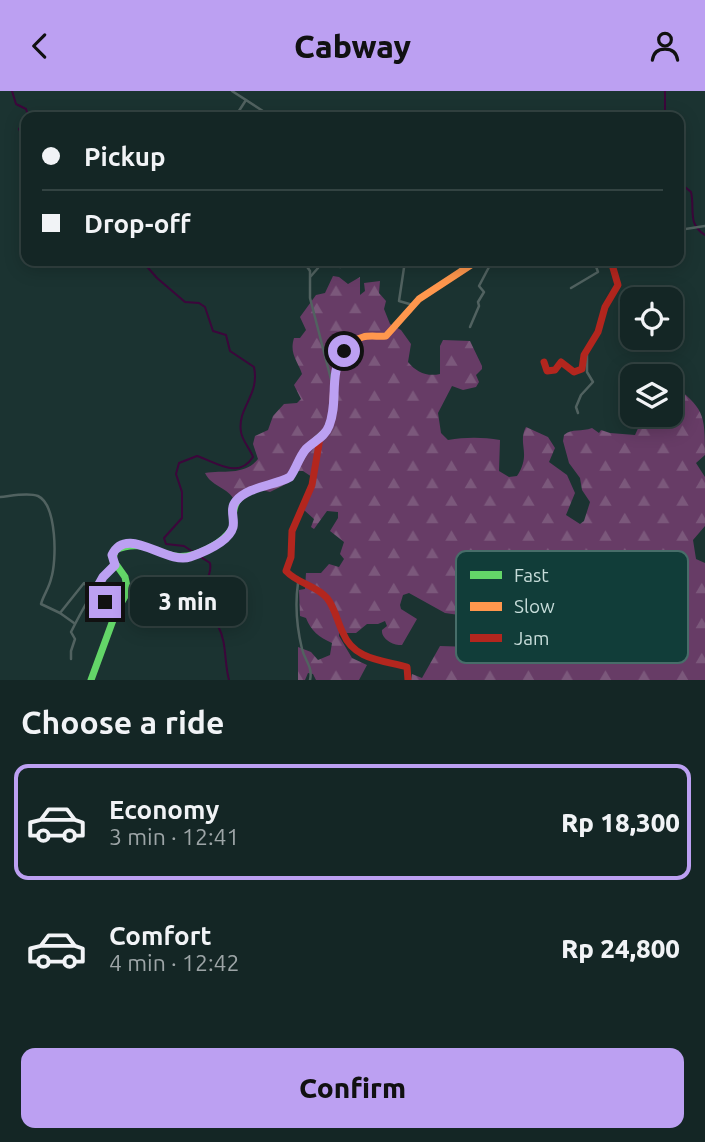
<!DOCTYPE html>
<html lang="en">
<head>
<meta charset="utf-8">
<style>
	:root { --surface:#142625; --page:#213232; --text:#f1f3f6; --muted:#9da5a7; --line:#334342; --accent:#bca0f2 }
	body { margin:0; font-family:Ubuntu,sans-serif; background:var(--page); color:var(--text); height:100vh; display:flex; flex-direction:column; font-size:26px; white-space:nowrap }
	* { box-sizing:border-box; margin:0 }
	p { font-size:23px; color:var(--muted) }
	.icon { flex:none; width:38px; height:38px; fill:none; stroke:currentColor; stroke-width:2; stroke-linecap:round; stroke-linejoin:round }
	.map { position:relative; height:589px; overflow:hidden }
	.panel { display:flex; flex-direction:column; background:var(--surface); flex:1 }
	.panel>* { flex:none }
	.top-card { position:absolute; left:21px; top:21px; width:663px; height:154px; border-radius:14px; box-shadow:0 4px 18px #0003,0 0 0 2px var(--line); display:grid; align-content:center; height:154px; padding:0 21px; background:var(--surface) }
	.controls { position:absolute; left:620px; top:196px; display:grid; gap:14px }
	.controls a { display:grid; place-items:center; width:63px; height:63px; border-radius:14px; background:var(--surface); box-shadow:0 4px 18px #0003,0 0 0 2px var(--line); font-size:35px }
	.end { position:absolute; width:32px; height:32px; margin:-16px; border:9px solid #bca0f2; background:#111; box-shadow:0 0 0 4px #111 }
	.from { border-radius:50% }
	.bubble { position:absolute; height:49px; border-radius:14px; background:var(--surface); box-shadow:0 4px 18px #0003,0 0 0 2px var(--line); font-size:23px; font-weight:800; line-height:49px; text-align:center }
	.top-card b { display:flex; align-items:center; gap:24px; height:66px; font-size:26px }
	.top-card b+b { border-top:2px solid var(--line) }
	.top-card i { width:18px; height:18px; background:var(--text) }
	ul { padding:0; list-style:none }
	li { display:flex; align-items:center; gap:21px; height:116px; margin:0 14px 10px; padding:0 7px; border:4px solid transparent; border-radius:14px }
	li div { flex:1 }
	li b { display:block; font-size:26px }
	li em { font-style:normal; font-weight:800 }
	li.on { border-color:var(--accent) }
	li>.icon { width:63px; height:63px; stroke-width:1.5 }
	h2 { padding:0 21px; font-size:32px; line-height:84px }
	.cta { display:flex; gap:14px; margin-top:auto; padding:14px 21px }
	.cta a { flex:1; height:80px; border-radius:14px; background:var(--accent); color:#111; font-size:28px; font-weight:800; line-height:80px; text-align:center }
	header { display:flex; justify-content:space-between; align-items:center; height:91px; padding:0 21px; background:var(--accent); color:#111; font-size:32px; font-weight:800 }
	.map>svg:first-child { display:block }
</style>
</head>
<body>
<header><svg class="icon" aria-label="back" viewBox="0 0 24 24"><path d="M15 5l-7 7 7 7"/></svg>Cabway<svg class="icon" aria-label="person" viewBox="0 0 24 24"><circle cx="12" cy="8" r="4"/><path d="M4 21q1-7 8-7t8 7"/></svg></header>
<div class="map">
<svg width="705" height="589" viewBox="0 0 705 589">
	<defs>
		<pattern id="forest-firs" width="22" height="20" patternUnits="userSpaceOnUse" patternTransform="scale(1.75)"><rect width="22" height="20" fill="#673c66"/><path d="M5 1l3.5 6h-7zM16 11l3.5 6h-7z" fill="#7b587b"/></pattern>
	</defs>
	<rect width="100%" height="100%" fill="#1b3331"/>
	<!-- forest -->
	<path fill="url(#forest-firs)" d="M333,185L339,186L348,193L360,186V204L365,200L364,192L380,190L379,202L386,210L384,218L390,233L401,239L411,253L408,271C416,281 427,286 440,283V255L443,249L470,250L482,275V278L476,284L479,291L476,296L463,299L452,295L438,322L441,342L448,349C466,346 482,346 500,349L499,380L509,386L517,385C532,362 517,353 526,336L548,346L555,357L549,371L567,384L575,402L566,424L580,433L584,430L590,411L582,399L580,387L569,372L563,350L564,344C572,337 582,341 592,337L599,342L601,339L610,342L635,344L644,324H670V291C704,318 705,321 705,364L696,372L705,386V435L693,449L696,468L705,472V589H411L412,583L422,587L440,555L472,556L475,555L477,549L459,524L445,522L409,502L403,504L400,514L401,518L417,528L402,554C394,555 381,548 382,539L387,535L385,530L378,533H367L356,542H339V545L352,567L367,574L359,589H316L313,583L308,582L305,589H298V556L311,561L318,569L330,564L332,552C319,546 311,540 306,527L300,525L299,499L305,498L306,482H321L329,473L339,476L344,468L340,463L344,451L330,440L338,427V421L327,420L314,438L311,436L314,428L304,419L315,388L303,380H298L288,392L270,401L254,397L233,407C226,396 211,395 205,382C224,379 245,385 258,368L253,353L255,345L268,339L273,325L284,313L297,312L301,308L294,294L302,283C298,270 289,263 294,247H300L306,239L300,226L316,204L325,202Z"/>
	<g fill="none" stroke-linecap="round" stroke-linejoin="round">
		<!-- stream -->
		<g stroke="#3c063b" stroke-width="2">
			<path d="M12,0L16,13L26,18L28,24L19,38L22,44H26"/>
			<path d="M665,26V0"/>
			<path d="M679,91L691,101C695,118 687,133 705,144"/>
			<path d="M142,170L157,187L185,211L199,212L205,216L213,240L226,244L230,260L254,276C260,305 237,316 241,341C242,349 250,358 253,366C238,389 216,371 197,365L179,372L176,383L182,401V427L164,447L166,453L184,455L210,472C213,488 196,499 200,514C202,523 214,526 218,535C227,551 224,571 229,589"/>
		</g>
		<!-- street -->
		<g stroke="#516260" stroke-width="2.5">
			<path d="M232,0L272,26"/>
			<path d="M235,26L246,9"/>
			<path d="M679,139L705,135"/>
			<path d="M303,170L310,180V207L333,296"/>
			<path d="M322,170L328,173L332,171L340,176"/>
			<path d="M405,170L399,210L413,214"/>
			<path d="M456,170L462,181"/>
			<path d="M637,170L642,172L645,170"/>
			<path d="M311,185L318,177L320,170"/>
			<path d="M571,197L598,181L594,170"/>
			<path d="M470,236L479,215L478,211L484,201L479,195L489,176L482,170"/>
			<path d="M578,322L576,316L581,304L593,291L587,281V264"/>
			<path d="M0,406C11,405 28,401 38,405C57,414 57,470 51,488C49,497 43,505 41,513L60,522L84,492L94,502L117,519"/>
			<path d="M298,492C295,513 297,537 302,558C305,570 313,576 310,589"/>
			<path d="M60,522L74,532"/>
			<path d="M71,568V560L75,548L71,541C83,517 96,493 115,474"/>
		</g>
		<!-- fast -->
		<path stroke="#63d668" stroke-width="7" d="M91,589L116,521L128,500L125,486L113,469L115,459C156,442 163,482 209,457C219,452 227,446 233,436C230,392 259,401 290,386L306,358L327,339L332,325"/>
		<!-- slow -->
		<path stroke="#ff974d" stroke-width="7" d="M332,325C335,297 329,256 363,246C370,244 379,246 386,245L419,208L477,170"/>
		<!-- jam -->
		<g stroke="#b3261e" stroke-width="7">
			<path d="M544,271L547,280L555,279L561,271L574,281L582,278L584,264L598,241L605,216L618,194L611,170"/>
			<path d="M320,347L312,394L292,440L291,466L286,480C298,493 316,494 327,507C335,517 337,530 343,542C354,569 382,569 407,576L408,589"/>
		</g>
	</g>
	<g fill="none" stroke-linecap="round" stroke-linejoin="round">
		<!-- route -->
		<path stroke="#bca0f2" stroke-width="9" d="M105,511L94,502L103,486L115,474L112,464C127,433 166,474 190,466C204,461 229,451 233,436C235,427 229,418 236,410C249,395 274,395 290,386C296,378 299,366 306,358C314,350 325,346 329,335C339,310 328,284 344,260"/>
	</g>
	<!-- legend -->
	<rect x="456" y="460" width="232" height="112" rx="10" fill="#113d39" stroke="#476d69" stroke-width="2"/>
	<rect x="470" y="480" width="32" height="8" fill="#63d668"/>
	<rect x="470" y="511" width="32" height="9" fill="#ff974d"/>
	<rect x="470" y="543" width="32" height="8" fill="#b3261e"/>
	<g font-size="19" fill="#c6dcd9">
		<text x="514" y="491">Fast</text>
		<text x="514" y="522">Slow</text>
		<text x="514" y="554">Jam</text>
	</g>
</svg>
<div class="controls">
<a><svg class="icon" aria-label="locate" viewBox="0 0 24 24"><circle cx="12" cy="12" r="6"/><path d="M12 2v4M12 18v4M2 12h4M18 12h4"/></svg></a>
<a><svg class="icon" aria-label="layers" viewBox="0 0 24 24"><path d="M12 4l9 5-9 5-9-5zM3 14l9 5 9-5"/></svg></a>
</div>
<i class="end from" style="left:344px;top:260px"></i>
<i class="end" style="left:105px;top:511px"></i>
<div class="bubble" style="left:130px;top:486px;width:116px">3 min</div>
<div class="top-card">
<b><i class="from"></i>Pickup</b>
<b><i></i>Drop-off</b>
</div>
</div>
<section class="panel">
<h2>Choose a ride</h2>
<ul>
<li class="on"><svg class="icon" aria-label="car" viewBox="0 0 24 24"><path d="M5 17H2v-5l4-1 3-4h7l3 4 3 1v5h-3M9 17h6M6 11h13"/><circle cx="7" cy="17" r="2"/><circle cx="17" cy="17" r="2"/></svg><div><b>Economy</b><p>3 min · 12:41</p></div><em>Rp 18,300</em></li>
<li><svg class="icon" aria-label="car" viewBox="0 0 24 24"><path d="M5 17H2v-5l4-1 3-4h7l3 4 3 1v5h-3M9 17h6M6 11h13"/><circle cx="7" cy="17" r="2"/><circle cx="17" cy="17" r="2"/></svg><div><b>Comfort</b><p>4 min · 12:42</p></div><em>Rp 24,800</em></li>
</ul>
<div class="cta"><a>Confirm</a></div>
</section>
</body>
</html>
